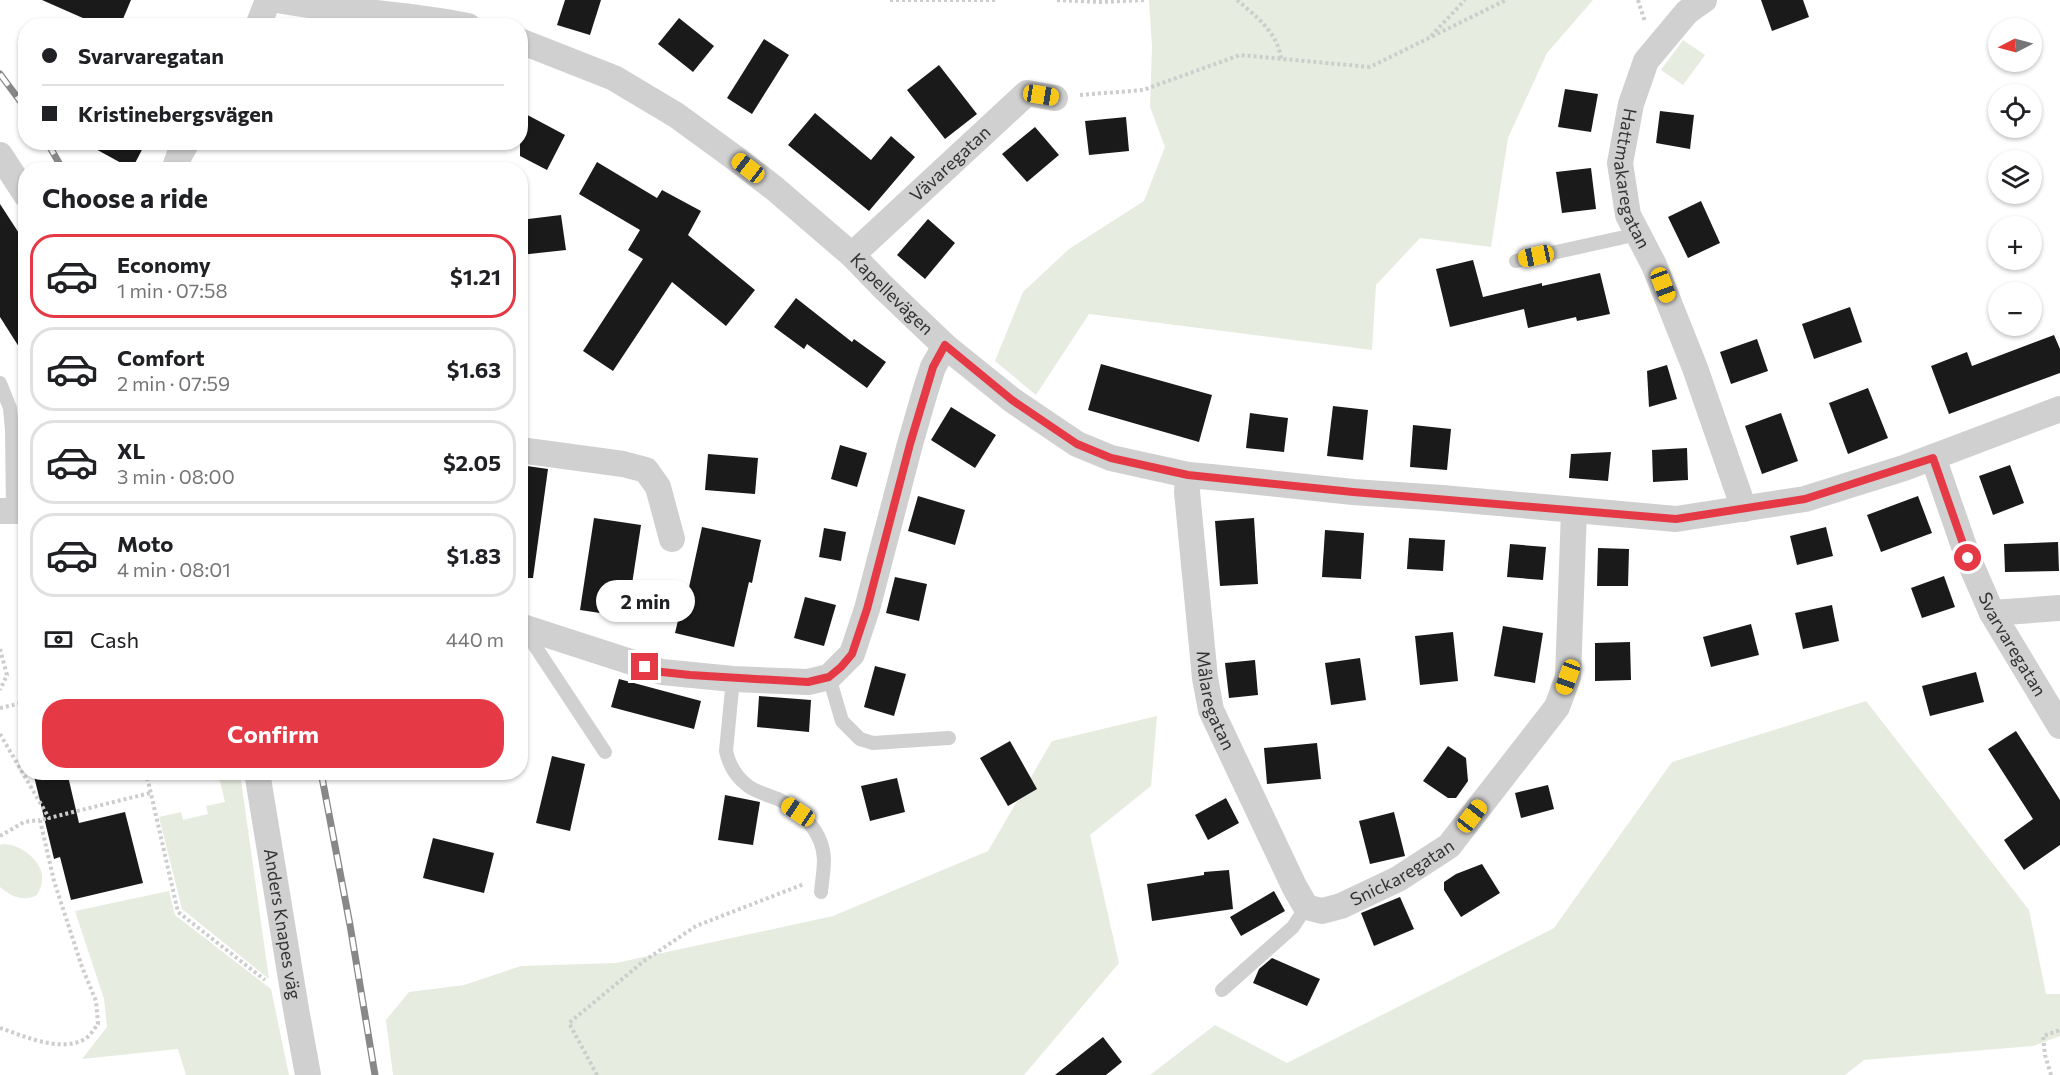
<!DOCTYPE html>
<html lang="en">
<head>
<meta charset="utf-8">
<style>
	:root { --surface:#fff; --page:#f6f6f6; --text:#202124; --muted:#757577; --line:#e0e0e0; --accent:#e63946 }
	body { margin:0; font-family:Commissioner,sans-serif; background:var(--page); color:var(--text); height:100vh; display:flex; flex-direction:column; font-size:22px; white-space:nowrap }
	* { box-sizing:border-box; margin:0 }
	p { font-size:20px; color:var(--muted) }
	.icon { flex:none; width:33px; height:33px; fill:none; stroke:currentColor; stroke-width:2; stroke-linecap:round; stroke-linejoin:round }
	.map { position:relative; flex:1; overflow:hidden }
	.details { position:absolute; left:18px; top:162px; width:510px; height:618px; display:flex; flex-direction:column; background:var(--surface); border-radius:24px; box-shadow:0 2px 4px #0004 }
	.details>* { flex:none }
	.top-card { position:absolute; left:18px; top:18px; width:510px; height:132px; border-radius:24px; box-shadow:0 2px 4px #0004; display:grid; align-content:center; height:132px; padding:0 24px; background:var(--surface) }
	.needle { width:39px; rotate:264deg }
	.buttons { position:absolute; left:1988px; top:18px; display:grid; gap:12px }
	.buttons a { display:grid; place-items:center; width:54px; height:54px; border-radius:50%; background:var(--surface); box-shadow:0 2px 4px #0004; font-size:30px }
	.end { position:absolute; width:27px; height:27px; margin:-14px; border:8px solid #e63946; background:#fff; box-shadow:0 0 0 3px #fff }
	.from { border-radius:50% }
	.bubble { position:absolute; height:42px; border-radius:21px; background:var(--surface); box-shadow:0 2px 4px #0004; font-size:20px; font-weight:700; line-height:42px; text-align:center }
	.car { position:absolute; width:18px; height:36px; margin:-18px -9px; border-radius:8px; box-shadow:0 0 4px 2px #0007; background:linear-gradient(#f5c518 24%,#345 0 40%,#f5c518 0 76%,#345 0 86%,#f5c518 0) }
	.top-card b { display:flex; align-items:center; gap:21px; height:57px; font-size:22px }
	.top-card b+b { border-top:2px solid var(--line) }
	.top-card i { width:15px; height:15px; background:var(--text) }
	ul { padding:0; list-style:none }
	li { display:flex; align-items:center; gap:18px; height:84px; margin:0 12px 9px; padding:0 12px; border:3px solid var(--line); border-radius:24px }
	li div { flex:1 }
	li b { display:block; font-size:22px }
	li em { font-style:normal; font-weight:700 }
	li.selected { border-color:var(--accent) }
	li>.icon { width:54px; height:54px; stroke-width:1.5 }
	h2 { padding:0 24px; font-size:27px; line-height:72px }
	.pay { display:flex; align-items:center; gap:15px; height:66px; padding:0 24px; font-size:22px }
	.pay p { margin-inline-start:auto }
	.button { display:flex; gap:12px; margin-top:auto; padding:12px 24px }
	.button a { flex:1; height:69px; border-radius:24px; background:var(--accent); color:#fff; font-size:24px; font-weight:700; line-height:69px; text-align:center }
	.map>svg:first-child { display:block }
</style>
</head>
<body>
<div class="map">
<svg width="2060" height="1075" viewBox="0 0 2060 1075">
	<rect width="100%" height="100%" fill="#fff"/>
	<!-- green -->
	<g fill="#e6ecdf">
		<path d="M1149,0H1593L1547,53L1508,138L1491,247L1420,238L1376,285L1372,350L1089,314L1036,395L995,361L1023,292L1069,249L1144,201L1165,147L1150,107L1152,47Z"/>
		<path d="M1683,40L1705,55L1683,85L1661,70Z"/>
		<path d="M1866,701L2029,910L2046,994H2060V1036L2033,1046L1864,1060L1845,1075H1150L1215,1025L1287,1063L1554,928L1672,762Z"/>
		<path d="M1157,716L1151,786L1090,835L1119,963L1024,1075H393L386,1020L409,992L464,985L521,966L616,963L833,916L988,851L1052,741Z"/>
		<path d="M218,773H240L269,979L182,909L159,817L181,812L183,820L208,814L206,806L225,802Z"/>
		<path d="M4,844C18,844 37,857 41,871C44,879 41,888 37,895C23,902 12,897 0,887V845Z"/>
		<path d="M169,891L175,915L271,989L289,1075H186L178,1049L82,1059L107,1027L104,999L75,911Z"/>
	</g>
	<!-- building -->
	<g fill="#1a1a1a">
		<path d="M42,0H131L120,26H101Z"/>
		<path d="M565,0H601L590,35L557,25Z"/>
		<path d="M1761,0H1803L1809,17L1772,31Z"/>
		<path d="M679,18L714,46L693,72L658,44Z"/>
		<path d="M764,39L789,55L752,114L727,98Z"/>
		<path d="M939,65L977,114L945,139L907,90Z"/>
		<path d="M1565,89L1598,94L1591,132L1558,127Z"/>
		<path d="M520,111L565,135L547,170L520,156Z"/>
		<path d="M1660,111L1694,115L1690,149L1656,143Z"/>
		<path d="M815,113L871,160L891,136L915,157L869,211L788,145Z"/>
		<path d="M1126,117L1129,151L1089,155L1085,121Z"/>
		<path d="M1035,127L1059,155L1027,182L1002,154Z"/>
		<path d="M83,142H146L132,169Z"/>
		<path d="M597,162L657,198L662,190L701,211L688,235L755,290L726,326L672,282L613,371L583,351L643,259L628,250L640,230L579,194Z"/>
		<path d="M1591,168L1596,209L1562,213L1556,172Z"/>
		<path d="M1701,201L1720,243L1688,258L1668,217Z"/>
		<path d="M0,204L26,244V358L0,317Z"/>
		<path d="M561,215L566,250L520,255V220Z"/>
		<path d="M928,219L955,243L925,279L897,255Z"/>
		<path d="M1473,260L1483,297L1542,283V286L1600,273L1610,314L1577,321L1576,317L1528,328L1524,309L1450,327L1436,269Z"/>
		<path d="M796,298L852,342L854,339L886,362L867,388L807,344L804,349L774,327Z"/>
		<path d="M1850,307L1862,342L1814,359L1802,324Z"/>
		<path d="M2054,335L2060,349V373L1949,414L1931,366L1967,352L1972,366Z"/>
		<path d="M1757,339L1768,371L1731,384L1720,352Z"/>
		<path d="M1101,364L1212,395L1199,442L1088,410Z"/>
		<path d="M1667,365L1677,399L1649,407L1647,371Z"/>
		<path d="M1868,388L1888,438L1848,454L1829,403Z"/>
		<path d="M1333,406L1368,410L1363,460L1327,456Z"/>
		<path d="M951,407L996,435L975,468L931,440Z"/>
		<path d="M1250,413L1288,418L1284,452L1246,448Z"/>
		<path d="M1781,413L1798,461L1762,474L1745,426Z"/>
		<path d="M1413,425L1451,429L1447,470L1410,467Z"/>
		<path d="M840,445L867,453L857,487L831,479Z"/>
		<path d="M1687,448L1688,480L1653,482L1652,450Z"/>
		<path d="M1611,452L1608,481L1569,478L1571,454Z"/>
		<path d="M708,454L758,458L755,494L705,490Z"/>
		<path d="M520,465L548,469L533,578H520Z"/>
		<path d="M2010,465L2024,503L1993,515L1979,476Z"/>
		<path d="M918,496L965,510L955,545L908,531Z"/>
		<path d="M1918,496L1932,533L1881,552L1867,515Z"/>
		<path d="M594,518L641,525L627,617L580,610Z"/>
		<path d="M1254,518L1258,584L1220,586L1215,521Z"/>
		<path d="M702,527L761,540L752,583L749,582L734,647L675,633L685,591L688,592Z"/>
		<path d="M1826,527L1833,556L1797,565L1790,536Z"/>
		<path d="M824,528L846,532L841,561L819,557Z"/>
		<path d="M1325,530L1364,533L1361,579L1322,577Z"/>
		<path d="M1409,538L1445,540L1443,571L1407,569Z"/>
		<path d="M2058,542L2059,571L2005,572L2004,544Z"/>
		<path d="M1510,544L1546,547L1543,580L1507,577Z"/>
		<path d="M1598,548L1629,549L1628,586H1597Z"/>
		<path d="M1944,576L1955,607L1922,618L1911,588Z"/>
		<path d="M895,577L927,584L919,621L886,613Z"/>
		<path d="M805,597L836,605L824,646L794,638Z"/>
		<path d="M1832,605L1839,641L1803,649L1795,613Z"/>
		<path d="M1751,624L1759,655L1711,667L1703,637Z"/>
		<path d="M1503,626L1543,633L1535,683L1494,676Z"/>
		<path d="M1453,632L1458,681L1420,685L1415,636Z"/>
		<path d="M1630,642L1631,680L1595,681V643Z"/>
		<path d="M1360,658L1366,700L1331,705L1325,663Z"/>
		<path d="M1255,660L1258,695L1229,698L1225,663Z"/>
		<path d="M875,666L906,674L894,716L864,707Z"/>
		<path d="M1976,672L1984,702L1930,716L1922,686Z"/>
		<path d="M619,679L701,701L694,729L611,707Z"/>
		<path d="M759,696L811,700L809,732L757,727Z"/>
		<path d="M2016,731L2060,800V845L2024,870L2004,840L2033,819L1988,749Z"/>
		<path d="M1010,741L1037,789L1008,806L980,758Z"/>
		<path d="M1317,743L1321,779L1267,784L1264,748Z"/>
		<path d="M1448,746L1466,758L1468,781L1456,798H1448L1423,781Z"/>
		<path d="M552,756L585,764L570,831L536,823Z"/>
		<path d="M33,772H67L79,823L125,812L143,883L71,900L60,857L54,859Z"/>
		<path d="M897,778L905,812L870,821L861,786Z"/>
		<path d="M1548,785L1554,809L1521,818L1515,793Z"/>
		<path d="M725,795L760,802L753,845L718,840Z"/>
		<path d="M1226,798L1239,823L1208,840L1195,815Z"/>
		<path d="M1394,812L1405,856L1370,864L1359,821Z"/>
		<path d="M433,838L494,853L484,893L423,878Z"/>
		<path d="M1482,864L1500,893L1461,917L1444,890V882L1456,874Z"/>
		<path d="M1229,870L1233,909L1152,921L1147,884L1204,875V872Z"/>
		<path d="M1274,891L1285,911L1241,936L1230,917Z"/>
		<path d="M1400,897L1414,929L1374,946L1361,913Z"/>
		<path d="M1272,958L1320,979L1307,1006L1253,983L1259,969Z"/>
		<path d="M1103,1037L1122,1062L1106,1075H1055Z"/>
	</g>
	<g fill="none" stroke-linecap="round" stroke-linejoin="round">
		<!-- path -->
		<g stroke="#cdcdcd" stroke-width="4" stroke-dasharray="3 3" stroke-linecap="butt">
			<path d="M890,0H997"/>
			<path d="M1057,0L1100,2L1145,0"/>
			<path d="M1237,0C1256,16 1278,33 1281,59"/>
			<path d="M1638,0L1645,22"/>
			<path d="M1431,36L1465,0"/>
			<path d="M1080,95L1143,90L1240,55L1370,67L1506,0"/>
			<path d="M0,649L7,675L0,690"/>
			<path d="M0,708L26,702"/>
			<path d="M0,734L49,818L150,793"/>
			<path d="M146,772L178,912L265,980"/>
			<path d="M0,836L24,822L40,820"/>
			<path d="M0,1028C24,1036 60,1053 85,1039C90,1036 94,1029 98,1024L96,1001L82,967L54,881L40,820L49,818"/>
			<path d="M597,1075L569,1023L644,961L696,926L804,884"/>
			<path d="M2051,1075L2045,1055L2043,1036L2060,1030"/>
		</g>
		<!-- service -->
		<g stroke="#d0d0d0" stroke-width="14">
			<path d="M1516,261L1638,234"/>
			<path d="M0,383L10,408L12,430L13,511"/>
			<path d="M528,628L527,634L605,752"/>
			<path d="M829,677L842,721L860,739L873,743L949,738"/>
			<path d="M733,679L726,751C729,765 736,777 748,786C756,792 768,795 778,799C801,810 823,832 824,859C824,870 822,881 821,892"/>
			<path d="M1222,990L1293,927L1306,907"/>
		</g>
		<!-- minor -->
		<g stroke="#d0d0d0" stroke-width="26">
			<path d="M278,0C341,12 405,13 468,26"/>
			<path id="s1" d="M1704,0L1687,12L1646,61L1631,104L1620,163L1628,215L1654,265L1695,368L1744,509"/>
			<path d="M258,26L268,0"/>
			<path id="s2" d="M520,41L614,78L676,115L735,158L774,188L852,255L882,286L945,346L1012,400L1077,444L1111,458L1188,475L1211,477L1353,492L1442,498L1676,519L1805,499L1904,468L2060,409"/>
			<path d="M0,155L26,195"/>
			<path d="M174,170L179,156L187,142"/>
			<path id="s3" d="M852,255L1027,93L1055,98"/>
			<path d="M520,450L623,464L646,470L658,487L672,539"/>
			<path id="s4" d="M1933,457L1968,558L1992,613L2060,726"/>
			<path id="s5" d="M1188,475L1187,492L1205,678L1211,710L1294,886L1306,907L1322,911L1341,906L1398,879L1449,846L1557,707L1568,677L1574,510"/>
			<path d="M0,511H26"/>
			<path d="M1992,613L2060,608"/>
			<path d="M520,626L662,672L733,679L808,682L829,677L852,654L867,609L910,444L925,392L933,367L945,346"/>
			<path id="s6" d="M257,772L296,1009L308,1075"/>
		</g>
		<defs>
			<g id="rail">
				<path d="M0,74L26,109"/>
				<path d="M47,142L63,170"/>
				<path d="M321,772L350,925L375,1075"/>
			</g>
		</defs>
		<!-- rail casing -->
		<use href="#rail" stroke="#888" stroke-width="7"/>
		<!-- rail -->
		<use href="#rail" stroke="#fff" stroke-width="4.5" stroke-dasharray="14" stroke-linecap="butt"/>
	</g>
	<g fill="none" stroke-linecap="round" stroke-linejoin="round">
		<!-- route -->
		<path stroke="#e63946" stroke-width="8" d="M645,667L662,672L690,675L808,682L829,677L841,667L852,654L867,609L910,444L933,367L945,345L1012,400L1077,444L1111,458L1188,475L1353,492L1676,519L1805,499L1933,458L1968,558"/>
	</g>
	<g text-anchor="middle" stroke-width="6" stroke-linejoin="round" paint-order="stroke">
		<!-- street labels -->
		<g font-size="18" fill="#333" stroke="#fff">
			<text dy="6" stroke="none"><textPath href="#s3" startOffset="134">Vävaregatan</textPath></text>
			<text dy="6" stroke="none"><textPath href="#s1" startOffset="207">Hattmakaregatan</textPath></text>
			<text dy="6" stroke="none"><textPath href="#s2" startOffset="454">Kapellevägen</textPath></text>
			<text dy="6" stroke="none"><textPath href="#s4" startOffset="204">Svarvaregatan</textPath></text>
			<text dy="6" stroke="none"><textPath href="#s5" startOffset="228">Målaregatan</textPath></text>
			<text dy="6" stroke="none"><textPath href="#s5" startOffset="561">Snickaregatan</textPath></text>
			<text dy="6" stroke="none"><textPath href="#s6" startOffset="154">Anders Knapes väg</textPath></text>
		</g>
	</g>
</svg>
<div class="buttons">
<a><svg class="needle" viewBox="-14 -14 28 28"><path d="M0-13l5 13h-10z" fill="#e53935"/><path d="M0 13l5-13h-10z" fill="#757577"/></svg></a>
<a><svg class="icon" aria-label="locate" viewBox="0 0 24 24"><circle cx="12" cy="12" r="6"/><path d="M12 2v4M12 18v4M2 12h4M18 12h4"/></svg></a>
<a><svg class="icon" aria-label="layers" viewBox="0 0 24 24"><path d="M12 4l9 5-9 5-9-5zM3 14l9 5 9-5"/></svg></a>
<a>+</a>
<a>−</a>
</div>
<i class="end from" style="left:1968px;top:558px"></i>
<i class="end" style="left:645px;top:667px"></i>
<div class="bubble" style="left:596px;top:580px;width:99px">2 min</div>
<i class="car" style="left:1041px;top:95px;rotate:99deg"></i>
<i class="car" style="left:748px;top:168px;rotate:308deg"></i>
<i class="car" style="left:1536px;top:256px;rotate:258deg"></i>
<i class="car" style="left:1663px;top:285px;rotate:159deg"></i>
<i class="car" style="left:1568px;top:677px;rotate:200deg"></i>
<i class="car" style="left:798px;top:812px;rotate:304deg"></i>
<i class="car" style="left:1472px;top:816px;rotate:38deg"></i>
<div class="top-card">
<b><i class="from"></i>Svarvaregatan</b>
<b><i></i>Kristinebergsvägen</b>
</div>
<section class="details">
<h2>Choose a ride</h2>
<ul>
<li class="selected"><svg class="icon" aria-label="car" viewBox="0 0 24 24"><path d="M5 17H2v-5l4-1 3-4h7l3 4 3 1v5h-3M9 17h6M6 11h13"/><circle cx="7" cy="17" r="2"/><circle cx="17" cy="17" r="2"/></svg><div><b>Economy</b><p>1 min · 07:58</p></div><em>$1.21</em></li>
<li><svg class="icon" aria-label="car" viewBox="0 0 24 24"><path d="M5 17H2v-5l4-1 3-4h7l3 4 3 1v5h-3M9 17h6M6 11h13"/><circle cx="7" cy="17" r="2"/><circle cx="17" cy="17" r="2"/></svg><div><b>Comfort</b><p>2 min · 07:59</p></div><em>$1.63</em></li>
<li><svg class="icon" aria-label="car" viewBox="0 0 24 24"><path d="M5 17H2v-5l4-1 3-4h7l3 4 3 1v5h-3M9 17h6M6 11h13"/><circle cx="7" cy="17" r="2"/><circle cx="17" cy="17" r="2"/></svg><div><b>XL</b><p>3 min · 08:00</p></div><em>$2.05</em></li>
<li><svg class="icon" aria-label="car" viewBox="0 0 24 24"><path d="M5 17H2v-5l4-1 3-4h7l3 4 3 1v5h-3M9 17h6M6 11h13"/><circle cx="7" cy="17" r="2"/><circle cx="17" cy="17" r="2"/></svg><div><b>Moto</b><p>4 min · 08:01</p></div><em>$1.83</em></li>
</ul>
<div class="pay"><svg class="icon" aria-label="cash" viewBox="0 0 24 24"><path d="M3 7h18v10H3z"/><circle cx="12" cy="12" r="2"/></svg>Cash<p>440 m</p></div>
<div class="button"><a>Confirm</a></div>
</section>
</div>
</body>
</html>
